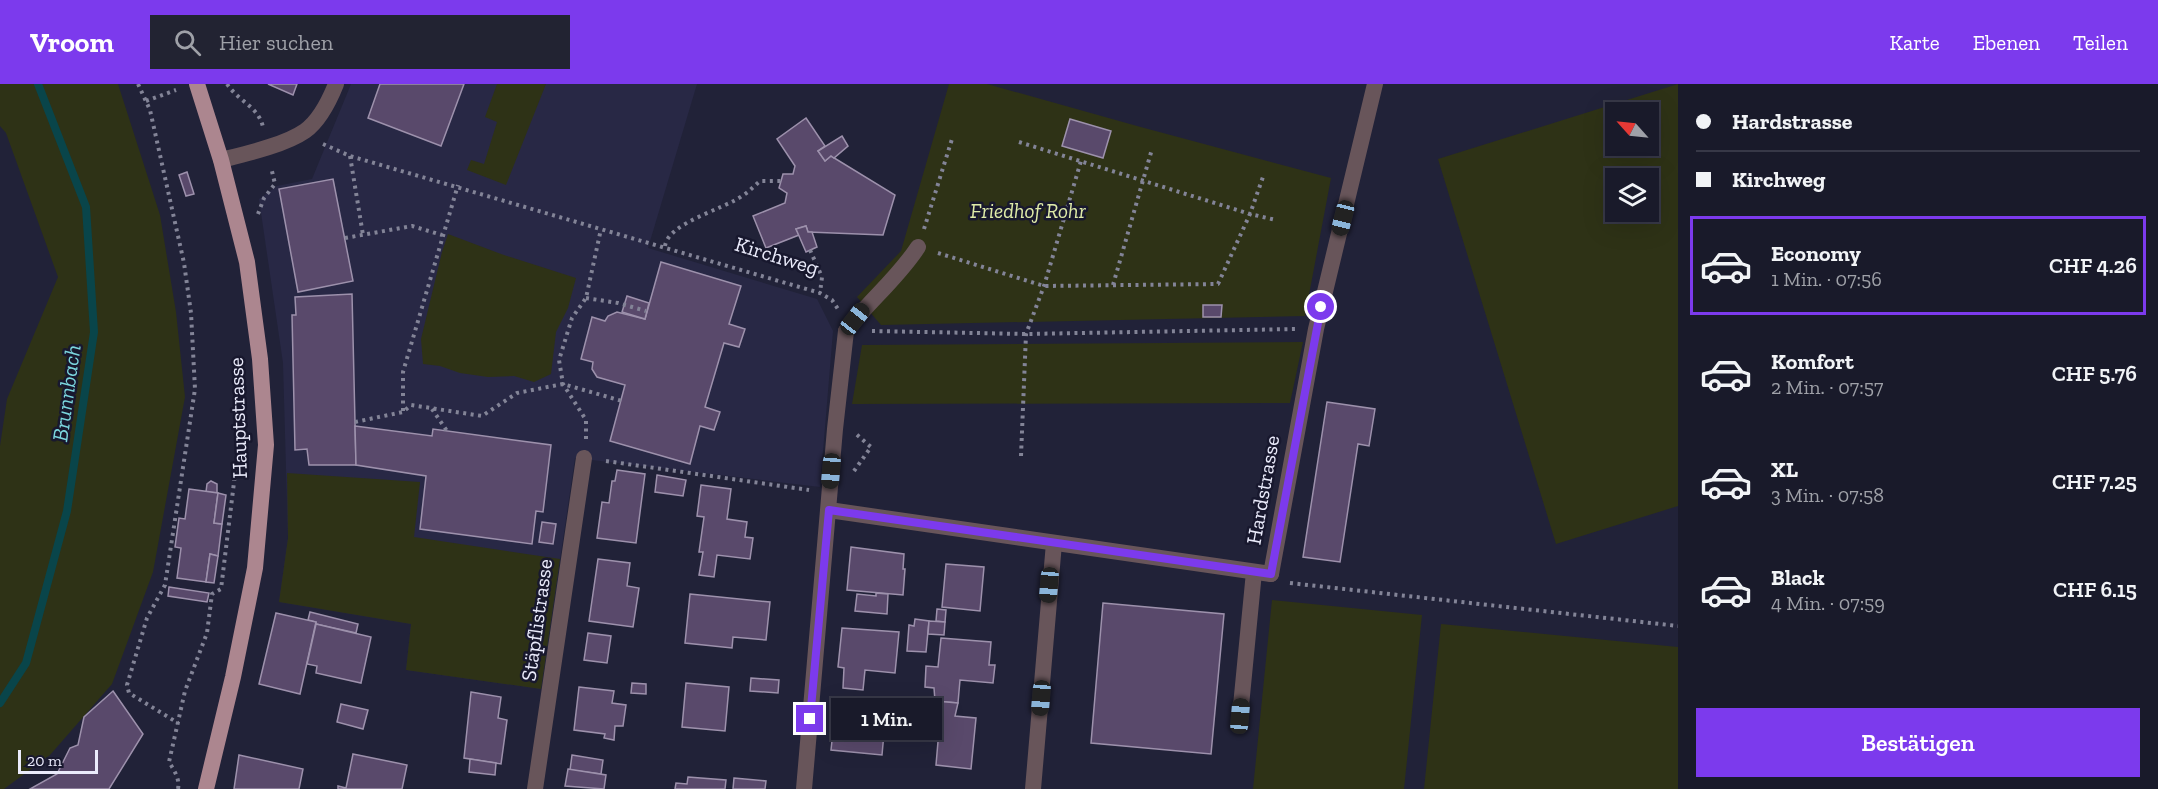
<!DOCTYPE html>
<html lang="de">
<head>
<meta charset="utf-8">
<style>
	:root { --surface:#191a2a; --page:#222332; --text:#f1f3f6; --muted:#9fa1a8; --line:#373847; --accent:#7c3aed }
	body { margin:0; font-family:"Zilla Slab",serif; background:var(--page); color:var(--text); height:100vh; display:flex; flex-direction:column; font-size:22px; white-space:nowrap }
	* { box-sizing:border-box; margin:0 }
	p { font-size:20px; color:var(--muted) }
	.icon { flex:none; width:33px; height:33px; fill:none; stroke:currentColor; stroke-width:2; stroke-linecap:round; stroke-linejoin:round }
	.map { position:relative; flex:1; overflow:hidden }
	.panel { display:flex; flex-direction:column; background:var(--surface); width:480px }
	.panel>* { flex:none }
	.banner { display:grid; align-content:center; height:132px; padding:0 18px; background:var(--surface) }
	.needle { width:39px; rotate:297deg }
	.buttons { position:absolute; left:1605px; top:18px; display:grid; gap:12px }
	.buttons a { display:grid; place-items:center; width:54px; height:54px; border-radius:0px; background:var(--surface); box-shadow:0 6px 24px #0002,0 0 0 2px var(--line); font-size:30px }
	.scale { position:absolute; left:18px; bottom:15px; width:80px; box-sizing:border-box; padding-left:6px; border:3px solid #eaebfb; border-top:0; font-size:16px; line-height:21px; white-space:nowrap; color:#eaebfb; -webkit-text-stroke:4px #18182e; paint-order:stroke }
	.end { position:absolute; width:27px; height:27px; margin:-14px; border:8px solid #7c3aed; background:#fff; box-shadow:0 0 0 3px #fff }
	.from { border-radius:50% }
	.bubble { position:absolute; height:42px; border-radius:0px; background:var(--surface); box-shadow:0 6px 24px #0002,0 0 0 2px var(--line); font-size:20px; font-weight:600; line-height:42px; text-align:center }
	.car { position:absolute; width:18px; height:36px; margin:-18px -9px; border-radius:8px; box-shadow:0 0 4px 2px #0007; background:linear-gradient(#222 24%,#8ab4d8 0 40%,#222 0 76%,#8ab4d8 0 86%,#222 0) }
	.banner b { display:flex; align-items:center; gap:21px; height:57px; font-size:22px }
	.banner b+b { border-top:2px solid var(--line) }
	.banner i { width:15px; height:15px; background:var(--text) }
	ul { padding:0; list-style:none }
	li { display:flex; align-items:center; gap:18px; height:99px; margin:0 12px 9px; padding:0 6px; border:3px solid transparent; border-radius:0px }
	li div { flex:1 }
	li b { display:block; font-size:22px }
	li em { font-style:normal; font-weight:600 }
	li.active { border-color:var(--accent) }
	li>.icon { width:54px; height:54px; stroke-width:1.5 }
	.button { display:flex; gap:12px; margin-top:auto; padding:12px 18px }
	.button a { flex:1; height:69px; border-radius:0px; background:var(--accent); color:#fff; font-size:24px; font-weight:600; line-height:69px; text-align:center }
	header { display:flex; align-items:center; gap:36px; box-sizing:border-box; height:84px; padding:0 30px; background:var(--accent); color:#fff }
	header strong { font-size:28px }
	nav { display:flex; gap:33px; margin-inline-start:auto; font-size:21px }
	.search { width:420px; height:54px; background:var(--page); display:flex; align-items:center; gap:15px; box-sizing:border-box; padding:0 21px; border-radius:0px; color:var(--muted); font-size:22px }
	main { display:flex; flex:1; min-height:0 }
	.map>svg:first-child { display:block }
</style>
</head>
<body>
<header>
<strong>Vroom</strong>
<div class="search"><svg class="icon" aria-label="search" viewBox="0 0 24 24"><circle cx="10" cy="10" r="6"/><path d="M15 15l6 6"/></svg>Hier suchen</div>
<nav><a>Karte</a><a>Ebenen</a><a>Teilen</a></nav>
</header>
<main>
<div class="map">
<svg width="1678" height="705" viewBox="0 0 1678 705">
	<rect width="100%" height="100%" fill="#212238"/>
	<!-- built -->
	<path fill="#282845" d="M351,0H697L648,164L817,215L833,247L820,403L575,374L541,605L406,586L411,540L279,518L288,454L283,279L259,115L277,102L312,95Z"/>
	<!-- green -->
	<g fill="#2e3216" fill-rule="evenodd">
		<path d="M0,0H118L160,131L176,228L185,313L153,488L112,600L50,671L4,705H0V362L7,315L58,193L6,49L0,42Z"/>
		<path d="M497,0H546L506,101L467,86L471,76L484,80L497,38L485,33Z"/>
		<path d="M949,0H987L1137,42L1331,94L1305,232L881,241L857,213L901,167Z"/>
		<path d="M1678,0V422L1556,460L1438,75ZM1616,28H1648V62H1616ZM1616,94H1648V128H1616Z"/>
		<path d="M448,150L501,170L576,194L568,224L556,248L551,290L534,298L514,292L488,293L460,289L440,282L423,280L421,255L442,168Z"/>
		<path d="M1303,258L1290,319L852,320L862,261Z"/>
		<path d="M287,389L420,398L414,453L560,475L541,605L406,586L411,540L279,518L288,454Z"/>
		<path d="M1272,516L1422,531L1404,705H1253Z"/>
		<path d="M1441,540L1678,563V705H1424Z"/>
	</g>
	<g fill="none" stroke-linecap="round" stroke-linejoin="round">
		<!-- stream -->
		<path stroke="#09454a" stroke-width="8" d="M0,619L26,579L67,427L94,248L86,123L38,0"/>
	</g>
	<!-- building -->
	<g fill="#59496b" stroke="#9d91ac" stroke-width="1.5">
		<path d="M268,0H297L293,11Z"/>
		<path d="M380,0H464L441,62L368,34Z"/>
		<path d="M806,34L825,62L818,67L825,77L831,72L895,111L883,151L808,148L806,142L796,145L799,151L766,164L753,132L785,119L787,109L779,104L783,90H793L795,82L777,55Z"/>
		<path d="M1070,35L1111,47L1103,74L1062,62Z"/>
		<path d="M842,52L848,62L834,74L831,72L825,77L818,67Z"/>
		<path d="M187,88L194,110L186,112L179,91Z"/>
		<path d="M333,95L353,197L298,208L279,105Z"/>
		<path d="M806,142L808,148H812L817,163L806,168L796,145Z"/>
		<path d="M661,178L741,202L729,240L745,245L739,263L724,259L705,323L720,328L714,346L700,342L690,380L610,357L625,301L597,293L592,285L593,278L581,275L592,233L605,237L608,232L617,228L645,235Z"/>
		<path d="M352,210L356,381H309L307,365L295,366L292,231H296L295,213Z"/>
		<path d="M627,212L649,219L645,235L622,228Z"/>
		<path d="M1203,221H1222L1221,233H1203Z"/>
		<path d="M1327,318L1375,325L1369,362L1358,360L1340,478L1303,473Z"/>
		<path d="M355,342L432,352L433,345L551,361L543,428L536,427L532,460L420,445L426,392L356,381Z"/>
		<path d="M617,386L645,390L636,459L597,454L602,418L609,419L612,397H615Z"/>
		<path d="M657,391L686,396L683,412L655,408Z"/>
		<path d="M211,397L217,400V409L206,408L207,400Z"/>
		<path d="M701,401L731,405L727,435L747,438L745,453L753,454L750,475L717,471L714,493L699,491L703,468H699L704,433L697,432Z"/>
		<path d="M189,405L218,409L214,439L222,440L218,472L210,470L206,498L177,494L181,464L175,463L179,434L185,435Z"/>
		<path d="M218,409L226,411L222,440L214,439Z"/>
		<path d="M542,438L556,440L553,460L539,458Z"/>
		<path d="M851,463L904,470L903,485H905L903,511L847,506Z"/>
		<path d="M210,470L218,472L214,499L206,498Z"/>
		<path d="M598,475L630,479L627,502L639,504L633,543L589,537Z"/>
		<path d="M946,480L984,483L980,527L942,523Z"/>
		<path d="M169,503L209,509L207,518L168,512Z"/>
		<path d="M876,509L888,510L887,530L855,527L857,510L876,512Z"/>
		<path d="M690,510L770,518L766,556L733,553L732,564L685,559Z"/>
		<path d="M1103,519L1224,530L1211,670L1091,659Z"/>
		<path d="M937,525L946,526L945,538L936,537Z"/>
		<path d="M310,528L358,540L356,549L316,540V538L308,536Z"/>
		<path d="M276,529L316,538L300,610L259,600Z"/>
		<path d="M915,535L929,537L926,568L907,567L909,541L914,542Z"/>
		<path d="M929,537L945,538L944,551L928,550Z"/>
		<path d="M316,540L371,553L361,599L316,589L317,582L307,580Z"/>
		<path d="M842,544L899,548L895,589L865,586L863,606L843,604L844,584L838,583Z"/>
		<path d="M588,549L611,552L607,579L584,576Z"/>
		<path d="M941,554L991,558L989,581H995L993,599L960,596L958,619L935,617L934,604L925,603L926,582L938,583Z"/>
		<path d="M751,594L779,596L778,609L750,607Z"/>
		<path d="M632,599L646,600V610L631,609Z"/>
		<path d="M686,599L729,603L725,647L682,643Z"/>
		<path d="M579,603L614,607L612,619L626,621L623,642H615L614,656L604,654L605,650L574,646Z"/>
		<path d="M113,607L143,650L109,705H30L57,690L70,664L78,661L84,633Z"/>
		<path d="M471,608L501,613L498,634L507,636L501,680L464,674Z"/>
		<path d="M935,617L958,619L955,632L976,634L971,685L936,681L939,646H942L943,632L933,631Z"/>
		<path d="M341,620L368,626L363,645L337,638Z"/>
		<path d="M840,624L880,627L878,649H884L882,671L831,666L834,638L838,639Z"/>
		<path d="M353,670L407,681L402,705H338V702L346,704Z"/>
		<path d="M239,671L303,685L299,705H234Z"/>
		<path d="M572,671L603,676L601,690L570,686Z"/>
		<path d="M470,675L496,679L495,691L469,688Z"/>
		<path d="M568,685L606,691L604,705L565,702Z"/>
		<path d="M688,693L726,696L725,705H675L676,699L687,700Z"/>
		<path d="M734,694L766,697L765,705H733Z"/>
	</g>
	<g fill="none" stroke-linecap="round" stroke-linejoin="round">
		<!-- path -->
		<g stroke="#838497" stroke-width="4" stroke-dasharray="3 4.5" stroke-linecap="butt">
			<path d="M138,0L150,26L184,179L191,229L195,305L165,501L147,534L127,601L129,609L178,639"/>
			<path d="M227,0C239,18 258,22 263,43"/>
			<path d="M146,17L176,6"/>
			<path d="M1019,58L1250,130L1276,136"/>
			<path d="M323,60L350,72L820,209L832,216L838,225"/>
			<path d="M350,72L363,151"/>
			<path d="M258,130L264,114L275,100L271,83"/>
			<path d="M924,145L952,55"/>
			<path d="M345,154L412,142L442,151"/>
			<path d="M665,162C668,139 724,125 742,112C749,108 754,102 760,97H781"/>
			<path d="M810,166L822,193L820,209"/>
			<path d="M938,169L1044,202L1218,200L1250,130L1264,90"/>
			<path d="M1113,201L1152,65"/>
			<path d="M586,214L618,219L646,227"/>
			<path d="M872,247L1026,250L1296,245"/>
			<path d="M432,325L447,347"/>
			<path d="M403,327V288L458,101"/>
			<path d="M355,338L403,328L411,321L482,332L517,309L563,300L622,317"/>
			<path d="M586,355V336L563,300L559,276L572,234L586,214L601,145"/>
			<path d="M1021,372L1026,250L1044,202L1081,77"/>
			<path d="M606,377L809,406"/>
			<path d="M854,387L871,363L856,350"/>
			<path d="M1290,499L1678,542"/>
			<path d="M178,705C180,695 174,686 169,678L185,607L207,549L212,510L221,505L236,382"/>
		</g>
		<!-- service -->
		<g stroke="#68555a" stroke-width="16">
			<path d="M846,247C868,218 898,194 918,163"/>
			<path d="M1271,490L1316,245L1375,0"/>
			<path d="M1240,632L1254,488"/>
		</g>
		<!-- minor -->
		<g stroke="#68555a" stroke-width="16">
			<path d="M221,76C245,70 285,61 305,47C319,37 330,15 336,0"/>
			<path d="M829,426L1271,490"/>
			<path d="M535,705L584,374"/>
			<path d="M804,705L835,345L846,247"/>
			<path d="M1033,705L1054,459"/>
		</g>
		<!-- primary -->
		<path stroke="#ac868f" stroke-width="16" d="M197,0L221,76L247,178L260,275L266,361L255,484L233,593L206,705"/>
	</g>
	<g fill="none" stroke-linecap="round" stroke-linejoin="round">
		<!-- route -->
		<path stroke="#7c3aed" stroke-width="8" d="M810,635L829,426L1271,490L1321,223"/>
	</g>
	<g text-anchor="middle" stroke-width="5" stroke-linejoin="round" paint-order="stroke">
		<!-- park labels -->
		<g font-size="21" font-style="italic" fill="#dfeba8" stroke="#18182e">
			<text x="1028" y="134">Friedhof Rohr</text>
		</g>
		<!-- street labels -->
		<g font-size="21" fill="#eaebfb" stroke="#18182e">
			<text transform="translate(777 172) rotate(17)" y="7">Kirchweg</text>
			<text transform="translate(238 334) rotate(-92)" y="7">Hauptstrasse</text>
			<text transform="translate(1263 406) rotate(-80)" y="7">Hardstrasse</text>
			<text transform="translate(537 536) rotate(-82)" y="7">Stäpflistrasse</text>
		</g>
		<!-- water labels -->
		<g font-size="22" font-style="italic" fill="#7bd6de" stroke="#18182e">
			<text transform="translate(66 309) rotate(-82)" y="8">Brunnbach</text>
		</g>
	</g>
</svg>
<div class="buttons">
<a><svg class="needle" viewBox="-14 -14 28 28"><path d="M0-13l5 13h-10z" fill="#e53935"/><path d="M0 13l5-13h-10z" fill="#9fa1a8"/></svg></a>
<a><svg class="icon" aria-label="layers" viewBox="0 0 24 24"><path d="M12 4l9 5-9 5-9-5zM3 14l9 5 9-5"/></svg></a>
</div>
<div class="scale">20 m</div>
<i class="end from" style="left:1321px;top:223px"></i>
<i class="end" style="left:810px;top:635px"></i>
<div class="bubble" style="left:831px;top:614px;width:111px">1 Min.</div>
<i class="car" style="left:1343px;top:134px;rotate:194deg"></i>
<i class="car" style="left:855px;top:235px;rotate:38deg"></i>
<i class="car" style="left:831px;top:387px;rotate:185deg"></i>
<i class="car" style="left:1049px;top:501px;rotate:185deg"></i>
<i class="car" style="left:1041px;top:614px;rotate:185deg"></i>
<i class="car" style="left:1240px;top:632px;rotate:5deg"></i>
</div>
<section class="panel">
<div class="banner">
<b><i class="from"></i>Hardstrasse</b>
<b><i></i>Kirchweg</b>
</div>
<ul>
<li class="active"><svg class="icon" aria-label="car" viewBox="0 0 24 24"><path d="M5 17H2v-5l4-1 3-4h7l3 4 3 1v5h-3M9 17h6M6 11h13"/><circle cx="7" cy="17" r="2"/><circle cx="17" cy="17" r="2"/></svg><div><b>Economy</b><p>1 Min. · 07:56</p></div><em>CHF 4.26</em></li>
<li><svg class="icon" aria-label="car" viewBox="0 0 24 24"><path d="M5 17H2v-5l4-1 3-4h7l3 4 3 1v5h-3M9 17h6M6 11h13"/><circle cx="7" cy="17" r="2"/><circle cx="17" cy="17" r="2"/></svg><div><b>Komfort</b><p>2 Min. · 07:57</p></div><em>CHF 5.76</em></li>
<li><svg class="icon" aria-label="car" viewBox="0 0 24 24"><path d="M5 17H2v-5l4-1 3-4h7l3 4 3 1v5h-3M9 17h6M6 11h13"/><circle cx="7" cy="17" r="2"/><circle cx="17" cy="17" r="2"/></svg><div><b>XL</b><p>3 Min. · 07:58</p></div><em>CHF 7.25</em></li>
<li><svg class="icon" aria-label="car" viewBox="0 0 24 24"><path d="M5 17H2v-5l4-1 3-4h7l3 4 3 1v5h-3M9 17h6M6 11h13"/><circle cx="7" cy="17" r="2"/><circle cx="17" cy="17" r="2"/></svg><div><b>Black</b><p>4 Min. · 07:59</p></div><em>CHF 6.15</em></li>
</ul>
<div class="button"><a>Bestätigen</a></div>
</section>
</main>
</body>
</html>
